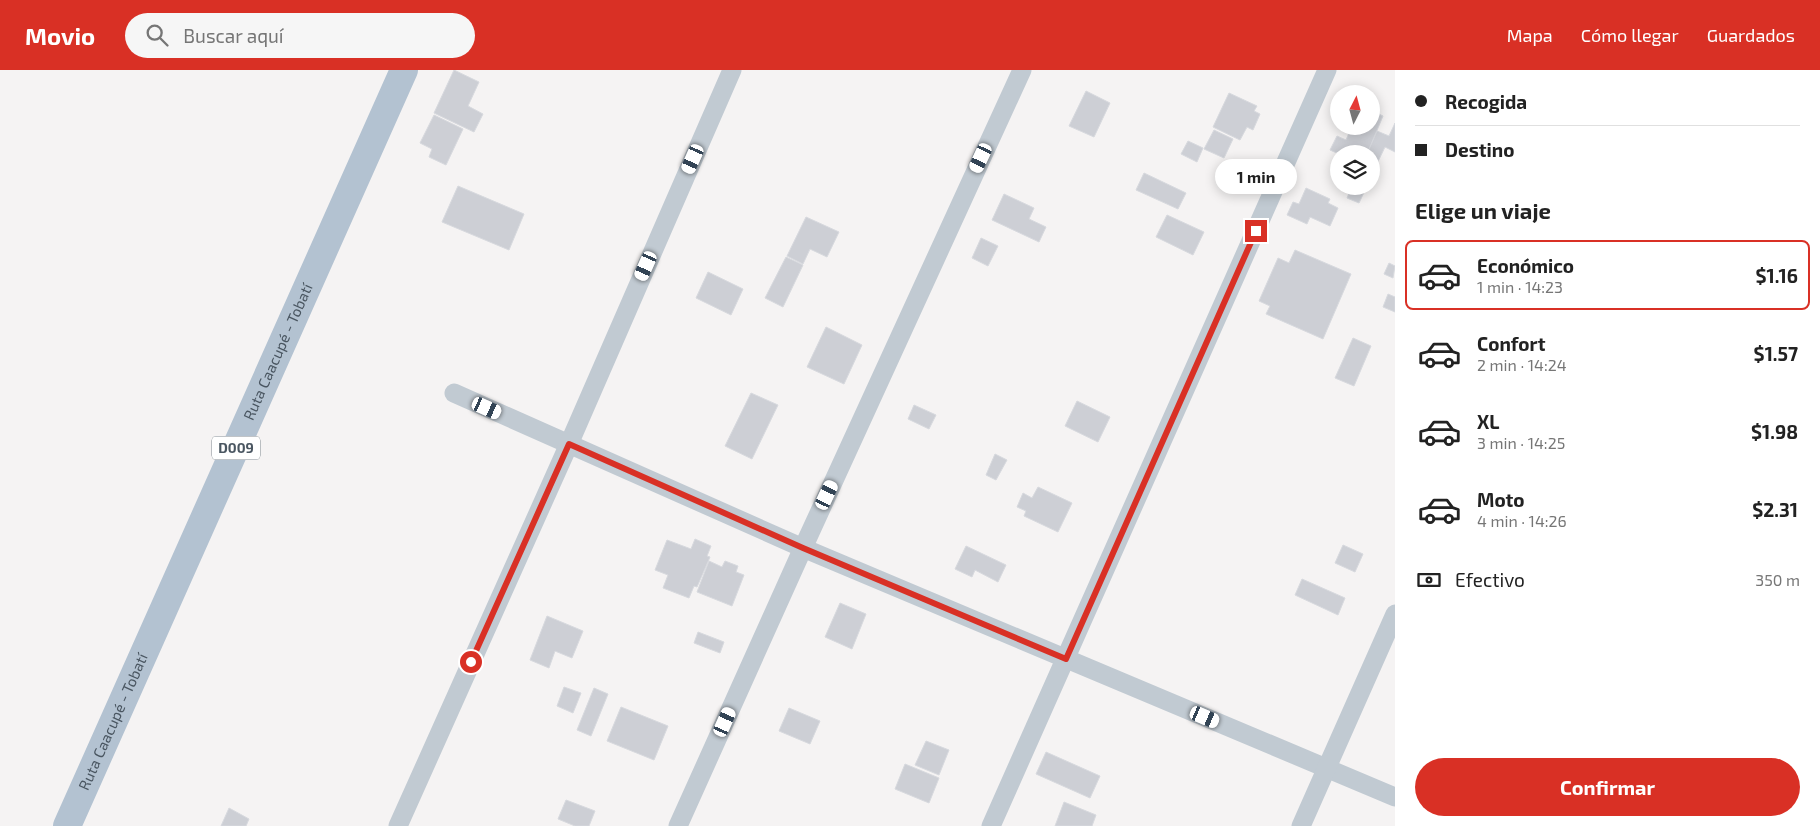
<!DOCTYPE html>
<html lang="es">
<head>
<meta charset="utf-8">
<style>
	:root { --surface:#fff; --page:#f6f6f6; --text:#222; --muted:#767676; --line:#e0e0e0; --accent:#d93025 }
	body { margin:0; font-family:"Exo 2",sans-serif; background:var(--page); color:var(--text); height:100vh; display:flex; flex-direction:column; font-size:19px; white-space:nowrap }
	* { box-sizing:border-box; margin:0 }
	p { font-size:16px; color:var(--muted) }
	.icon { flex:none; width:28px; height:28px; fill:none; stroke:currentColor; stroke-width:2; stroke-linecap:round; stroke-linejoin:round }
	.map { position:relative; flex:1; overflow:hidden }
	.side { display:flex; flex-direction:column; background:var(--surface); width:425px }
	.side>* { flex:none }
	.banner { display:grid; align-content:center; height:110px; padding:0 20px; background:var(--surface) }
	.needle { width:32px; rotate:6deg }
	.buttons { position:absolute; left:1330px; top:15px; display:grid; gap:10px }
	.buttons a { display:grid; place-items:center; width:50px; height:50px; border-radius:50%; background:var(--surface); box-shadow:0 2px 12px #0003; font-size:25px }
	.end { position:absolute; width:22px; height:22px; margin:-11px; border:6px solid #d93025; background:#fff; box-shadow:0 0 0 2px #fff }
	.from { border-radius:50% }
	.bubble { position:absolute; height:35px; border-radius:18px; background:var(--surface); box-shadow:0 2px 12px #0003; font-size:16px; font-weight:700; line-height:35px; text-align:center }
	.car { position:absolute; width:15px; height:30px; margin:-15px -8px; border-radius:6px; box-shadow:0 0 4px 1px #0007; background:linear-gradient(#fff 24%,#345 0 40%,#fff 0 76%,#345 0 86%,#fff 0) }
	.banner b { display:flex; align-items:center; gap:18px; height:48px; font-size:19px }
	.banner b+b { border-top:1px solid var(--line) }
	.banner i { width:12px; height:12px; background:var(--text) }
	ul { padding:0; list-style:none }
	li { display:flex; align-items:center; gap:15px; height:70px; margin:0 10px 8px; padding:0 10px; border:2px solid transparent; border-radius:8px }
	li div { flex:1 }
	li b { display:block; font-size:19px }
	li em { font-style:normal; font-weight:700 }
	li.selected { border-color:var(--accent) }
	li>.icon { width:45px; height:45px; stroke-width:1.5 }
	h2 { padding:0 20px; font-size:22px; line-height:60px }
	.pay { display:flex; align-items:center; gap:12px; height:55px; padding:0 20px; font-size:19px }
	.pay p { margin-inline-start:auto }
	.action { display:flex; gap:10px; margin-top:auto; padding:10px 20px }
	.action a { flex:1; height:58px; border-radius:30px; background:var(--accent); color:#fff; font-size:20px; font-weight:700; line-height:58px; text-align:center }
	header { display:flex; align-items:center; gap:30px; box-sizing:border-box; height:70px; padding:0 25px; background:var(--accent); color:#fff }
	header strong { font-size:24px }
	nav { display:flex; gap:28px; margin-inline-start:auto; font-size:18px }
	.search { width:350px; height:45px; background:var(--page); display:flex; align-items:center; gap:12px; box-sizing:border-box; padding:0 18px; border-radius:28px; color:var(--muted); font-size:19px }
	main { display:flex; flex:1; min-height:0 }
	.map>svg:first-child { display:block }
</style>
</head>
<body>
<header>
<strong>Movio</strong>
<div class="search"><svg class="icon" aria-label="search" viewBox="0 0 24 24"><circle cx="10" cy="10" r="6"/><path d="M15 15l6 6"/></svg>Buscar aquí</div>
<nav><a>Mapa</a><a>Cómo llegar</a><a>Guardados</a></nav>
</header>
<main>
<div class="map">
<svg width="1395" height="756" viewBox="0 0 1395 756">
	<rect width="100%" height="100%" fill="#f5f3f3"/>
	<!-- building -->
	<g fill="#cdcfd5" stroke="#d7d9de">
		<path d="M454,0L479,12L468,36L483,44L474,62L434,43Z"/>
		<path d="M1086,21L1110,33L1094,67L1069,56Z"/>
		<path d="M1229,23L1257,36L1254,41L1260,44L1253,60L1247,57L1240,70L1213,57Z"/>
		<path d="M1371,40L1383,46L1367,84H1339L1330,80L1337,66L1346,70L1352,56H1371Z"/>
		<path d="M434,45L463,59L446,95L429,87L432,79L420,73Z"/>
		<path d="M1395,53V82L1385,77L1371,106V84H1367L1377,61L1389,66Z"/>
		<path d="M1214,60L1233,69L1224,88L1204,79Z"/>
		<path d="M1188,71L1203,78L1197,92L1181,84Z"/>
		<path d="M1144,103L1186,123L1178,139L1136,120Z"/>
		<path d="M458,116L524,144L509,180L442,152Z"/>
		<path d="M1352,116H1367L1359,133L1347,128Z"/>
		<path d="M1306,118L1330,129L1328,133L1338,138L1330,156L1310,147L1307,154L1287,145L1293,132L1299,134Z"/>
		<path d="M1004,124L1034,138L1029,149L1046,157L1039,172L992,150Z"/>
		<path d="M1167,145L1204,162L1193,185L1156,167Z"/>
		<path d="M806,147L839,162L827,187L810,179L803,194L787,186Z"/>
		<path d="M981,168L998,176L988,196L972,188Z"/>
		<path d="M1295,180L1351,204L1323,269L1266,244L1270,236L1259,231L1278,188L1289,193Z"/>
		<path d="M786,187L803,195L783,237L765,228Z"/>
		<path d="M1389,193L1395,196L1393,208L1384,204Z"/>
		<path d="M708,202L743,219L731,245L696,228Z"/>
		<path d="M1388,224L1395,227V242L1383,237Z"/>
		<path d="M826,257L862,275L844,314L807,297Z"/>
		<path d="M1353,268L1371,276L1354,316L1335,308Z"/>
		<path d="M751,323L778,335L752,389L725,376Z"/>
		<path d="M1077,331L1110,347L1098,372L1065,356Z"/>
		<path d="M914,335L936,345L929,359L908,349Z"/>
		<path d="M995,384L1007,390L996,410L986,405Z"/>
		<path d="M1038,417L1072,433L1058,462L1024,446L1026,441L1017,437L1023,423L1032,428Z"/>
		<path d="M695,469L711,476L707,486L710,487L697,517L694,516L689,528L663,518L668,505L655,500L667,470L691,479Z"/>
		<path d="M1343,475L1363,484L1355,502L1335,493Z"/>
		<path d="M966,476L1006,495L998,512L975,500L972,507L955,499Z"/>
		<path d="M709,491L722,497L725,491L738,496L736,502L744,505L732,536L697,522Z"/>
		<path d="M1302,509L1345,528L1338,545L1295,525Z"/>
		<path d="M840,533L866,544L852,579L825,567Z"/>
		<path d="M547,546L583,561L572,588L555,581L549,598L530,590Z"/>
		<path d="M698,562L724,572L720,583L694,573Z"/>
		<path d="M564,617L581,623L573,643L557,636Z"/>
		<path d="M594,618L608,624L591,666L577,660Z"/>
		<path d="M621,637L668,656L654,690L607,671Z"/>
		<path d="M789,638L820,651L810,674L779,661Z"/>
		<path d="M926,671L949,680L939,705L915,695Z"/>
		<path d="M1046,682L1100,706L1090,728L1036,704Z"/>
		<path d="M905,694L939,708L929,733L895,719Z"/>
		<path d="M566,730L595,741L589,756H575L558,749Z"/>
		<path d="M1064,732L1096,745L1092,756H1055Z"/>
		<path d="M229,738L249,749L246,756H221Z"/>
	</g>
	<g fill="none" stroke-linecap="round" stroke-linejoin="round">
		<!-- minor -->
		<g stroke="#c1cad2" stroke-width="19">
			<path d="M454,323L803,478L1395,727"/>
			<path d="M398,756L569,374L732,0"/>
			<path d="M678,756L803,478L1022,0"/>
			<path d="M991,756L1327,0"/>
			<path d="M1301,756L1395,544"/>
		</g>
		<!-- primary -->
		<path stroke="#b3c2d1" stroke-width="28" id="s1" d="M67,756L404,0"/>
	</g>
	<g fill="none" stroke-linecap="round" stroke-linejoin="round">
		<!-- route -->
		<path stroke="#d93025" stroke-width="6" d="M471,592L569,374L803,478L1066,589L1256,161"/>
	</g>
	<g text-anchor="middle" stroke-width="5" stroke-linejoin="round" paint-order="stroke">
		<!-- shield labels -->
		<rect fill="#fff" stroke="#808990" stroke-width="1" x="212" y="366.5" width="48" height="23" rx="4"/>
		<g font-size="14" font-weight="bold" fill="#4a5661">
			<text x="236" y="383">D009</text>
		</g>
		<!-- street labels -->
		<g font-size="15" fill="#4a5661" stroke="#fff">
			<text dy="5" stroke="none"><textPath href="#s1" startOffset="519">Ruta Caacupé - Tobatí</textPath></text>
			<text dy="5" stroke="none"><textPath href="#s1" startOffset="114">Ruta Caacupé - Tobatí</textPath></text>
		</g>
	</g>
</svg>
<div class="buttons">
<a><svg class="needle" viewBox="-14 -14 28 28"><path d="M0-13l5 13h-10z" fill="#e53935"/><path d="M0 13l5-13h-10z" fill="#767676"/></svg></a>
<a><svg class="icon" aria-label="layers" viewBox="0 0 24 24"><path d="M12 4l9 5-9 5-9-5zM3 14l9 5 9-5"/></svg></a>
</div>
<i class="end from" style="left:471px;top:592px"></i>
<i class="end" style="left:1256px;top:161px"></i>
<div class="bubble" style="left:1215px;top:89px;width:82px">1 min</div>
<i class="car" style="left:981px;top:88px;rotate:205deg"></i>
<i class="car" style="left:693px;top:89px;rotate:204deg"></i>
<i class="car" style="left:646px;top:196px;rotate:204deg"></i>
<i class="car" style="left:487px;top:338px;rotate:114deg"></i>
<i class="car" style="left:827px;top:425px;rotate:25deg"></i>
<i class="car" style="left:1205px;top:647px;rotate:113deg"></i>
<i class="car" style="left:725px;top:652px;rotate:24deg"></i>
</div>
<section class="side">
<div class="banner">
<b><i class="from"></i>Recogida</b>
<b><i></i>Destino</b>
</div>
<h2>Elige un viaje</h2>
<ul>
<li class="selected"><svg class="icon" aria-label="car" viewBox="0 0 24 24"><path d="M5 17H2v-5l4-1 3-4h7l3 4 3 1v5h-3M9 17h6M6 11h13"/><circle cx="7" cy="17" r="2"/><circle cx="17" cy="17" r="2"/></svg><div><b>Económico</b><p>1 min · 14:23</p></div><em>$1.16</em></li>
<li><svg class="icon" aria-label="car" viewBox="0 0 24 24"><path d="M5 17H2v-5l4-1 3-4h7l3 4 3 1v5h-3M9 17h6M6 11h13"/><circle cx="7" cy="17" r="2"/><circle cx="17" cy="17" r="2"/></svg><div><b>Confort</b><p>2 min · 14:24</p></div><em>$1.57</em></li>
<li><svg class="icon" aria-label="car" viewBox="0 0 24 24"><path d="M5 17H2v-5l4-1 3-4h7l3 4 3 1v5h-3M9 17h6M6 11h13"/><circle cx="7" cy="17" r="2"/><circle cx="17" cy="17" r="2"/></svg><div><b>XL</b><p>3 min · 14:25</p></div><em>$1.98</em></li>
<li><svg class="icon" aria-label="car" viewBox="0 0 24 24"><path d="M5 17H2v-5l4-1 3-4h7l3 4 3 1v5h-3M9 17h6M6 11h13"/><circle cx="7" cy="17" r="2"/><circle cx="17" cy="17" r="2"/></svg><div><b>Moto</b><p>4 min · 14:26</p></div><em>$2.31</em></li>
</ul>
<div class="pay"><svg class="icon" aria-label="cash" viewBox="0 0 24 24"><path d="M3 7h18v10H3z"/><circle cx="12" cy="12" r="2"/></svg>Efectivo<p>350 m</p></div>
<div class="action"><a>Confirmar</a></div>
</section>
</main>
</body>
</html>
